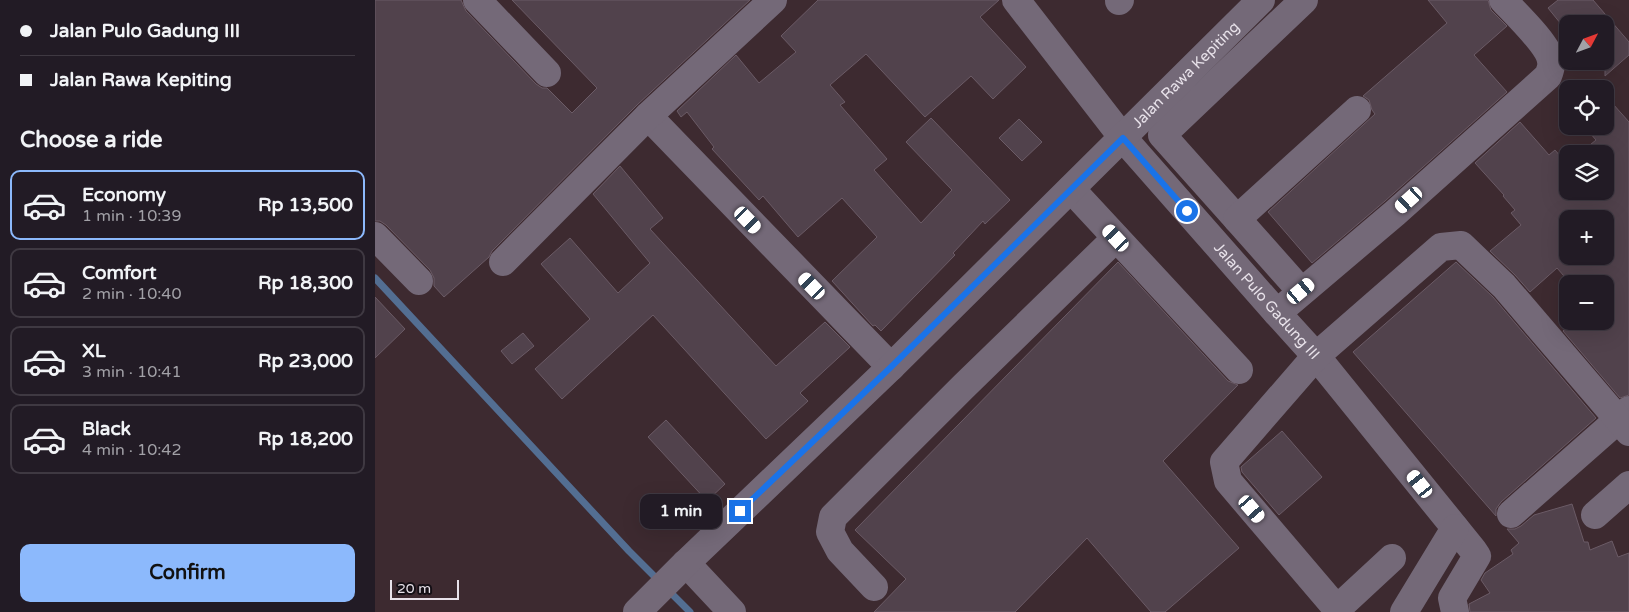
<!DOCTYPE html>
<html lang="en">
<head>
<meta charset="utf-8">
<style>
	:root { --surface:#221b25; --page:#2a242d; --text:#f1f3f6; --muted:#a2a1a7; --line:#3f3942; --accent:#8cb9fc }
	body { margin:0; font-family:"Varela Round",sans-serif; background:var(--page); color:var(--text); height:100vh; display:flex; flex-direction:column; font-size:19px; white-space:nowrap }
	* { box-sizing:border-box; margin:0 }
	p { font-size:16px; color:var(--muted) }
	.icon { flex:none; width:28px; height:28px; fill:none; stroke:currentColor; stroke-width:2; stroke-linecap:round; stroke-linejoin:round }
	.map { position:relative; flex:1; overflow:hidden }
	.side { display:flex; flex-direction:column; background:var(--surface); width:375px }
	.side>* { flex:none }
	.top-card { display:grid; align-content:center; height:110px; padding:0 20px; background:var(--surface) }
	.needle { width:32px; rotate:49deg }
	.tools { position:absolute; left:1184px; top:15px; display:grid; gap:10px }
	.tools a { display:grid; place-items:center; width:55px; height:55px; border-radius:10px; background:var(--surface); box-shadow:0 5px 20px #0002,0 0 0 1px var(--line); font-size:25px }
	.scale { position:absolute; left:15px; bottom:12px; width:69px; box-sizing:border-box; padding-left:5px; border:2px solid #e8e2ea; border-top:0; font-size:14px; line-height:18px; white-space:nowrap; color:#e8e2ea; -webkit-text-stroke:4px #140f15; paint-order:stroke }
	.end { position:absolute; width:22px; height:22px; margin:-11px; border:6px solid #1a73e8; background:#fff; box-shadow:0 0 0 2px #fff }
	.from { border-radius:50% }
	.bubble { position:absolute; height:35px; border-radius:10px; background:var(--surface); box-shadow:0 5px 20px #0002,0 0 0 1px var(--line); font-size:16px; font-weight:800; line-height:35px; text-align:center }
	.car { position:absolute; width:15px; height:30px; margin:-15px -8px; border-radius:6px; box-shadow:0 0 4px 1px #0007; background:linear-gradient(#fff 24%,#345 0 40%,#fff 0 76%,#345 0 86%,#fff 0) }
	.top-card b { display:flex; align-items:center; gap:18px; height:48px; font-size:19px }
	.top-card b+b { border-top:1px solid var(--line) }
	.top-card i { width:12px; height:12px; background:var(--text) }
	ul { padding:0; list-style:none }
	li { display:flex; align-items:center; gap:15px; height:70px; margin:0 10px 8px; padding:0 10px; border:2px solid var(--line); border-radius:10px }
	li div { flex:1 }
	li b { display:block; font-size:19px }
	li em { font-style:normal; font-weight:800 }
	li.on { border-color:var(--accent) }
	li>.icon { width:45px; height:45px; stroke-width:1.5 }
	h2 { padding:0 20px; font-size:22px; line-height:60px }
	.primary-button { display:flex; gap:10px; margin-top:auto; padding:10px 20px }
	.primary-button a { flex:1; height:58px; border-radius:10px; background:var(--accent); color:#111; font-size:20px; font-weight:800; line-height:58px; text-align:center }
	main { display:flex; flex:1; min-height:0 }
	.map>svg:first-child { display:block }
</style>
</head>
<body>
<main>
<section class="side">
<div class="top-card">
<b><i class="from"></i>Jalan Pulo Gadung III</b>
<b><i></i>Jalan Rawa Kepiting</b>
</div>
<h2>Choose a ride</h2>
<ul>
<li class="on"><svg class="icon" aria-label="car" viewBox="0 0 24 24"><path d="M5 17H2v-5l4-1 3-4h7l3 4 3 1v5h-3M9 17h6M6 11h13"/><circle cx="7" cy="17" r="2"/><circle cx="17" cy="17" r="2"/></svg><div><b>Economy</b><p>1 min · 10:39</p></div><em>Rp 13,500</em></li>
<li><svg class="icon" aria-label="car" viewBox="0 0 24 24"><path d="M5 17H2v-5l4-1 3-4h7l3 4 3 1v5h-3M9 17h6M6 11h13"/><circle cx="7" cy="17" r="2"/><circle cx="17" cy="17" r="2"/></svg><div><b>Comfort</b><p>2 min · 10:40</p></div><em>Rp 18,300</em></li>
<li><svg class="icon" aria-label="car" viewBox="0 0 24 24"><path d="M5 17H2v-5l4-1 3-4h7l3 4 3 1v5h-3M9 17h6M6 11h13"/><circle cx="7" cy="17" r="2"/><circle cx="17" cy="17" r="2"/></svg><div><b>XL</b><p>3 min · 10:41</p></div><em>Rp 23,000</em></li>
<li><svg class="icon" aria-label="car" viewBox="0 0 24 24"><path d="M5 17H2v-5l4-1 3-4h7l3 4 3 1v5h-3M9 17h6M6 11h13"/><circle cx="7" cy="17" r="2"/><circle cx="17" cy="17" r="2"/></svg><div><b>Black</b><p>4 min · 10:42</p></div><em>Rp 18,200</em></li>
</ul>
<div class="primary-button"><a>Confirm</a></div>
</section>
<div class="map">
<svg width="1254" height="612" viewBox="0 0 1254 612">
	<rect width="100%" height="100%" fill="#2e2431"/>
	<!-- industrial -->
	<path fill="#3d2a30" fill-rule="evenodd" d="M0,0H1254V564L1246,555L1169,612H0ZM1192,24H1230V61H1192ZM1192,89H1230V126H1192ZM1192,154H1230V191H1192ZM1192,219H1230V256H1192ZM1192,284H1230V321H1192Z"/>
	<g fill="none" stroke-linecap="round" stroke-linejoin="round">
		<!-- stream -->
		<g stroke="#536e92" stroke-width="7">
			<path d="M0,278L254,551L285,582"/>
			<path d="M292,589L315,612"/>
		</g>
	</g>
	<!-- building -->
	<g fill="#51424c" stroke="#6b5b66" fill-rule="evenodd">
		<path d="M0,0H86L91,11L161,84L167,88H172L197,113L222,88L137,0H375L262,105L117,251L114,257L69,297L59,286V278L55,270L11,225L5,221H0Z"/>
		<path d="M443,0H624L605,17L651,67L618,99L596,76L550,117L491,54L455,85L470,102L465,105L512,159L499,170L546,223L577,190L531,142L556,118L635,200L610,224L608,221L578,253L580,255L506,331L500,325L498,326L457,281L502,237L467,198L423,237L388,196L384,200L337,149L339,147L312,112L306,117L302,111L361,55L384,83L421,52L406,36Z"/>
		<path d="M1053,0H1113L1116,10L1132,26L1099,55L1132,92L1010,201L937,263L893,212L1000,114L997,110L994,100L988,96L1072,23Z"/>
		<path d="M1183,0H1218L1254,42V55L1230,76V24H1186L1173,8Z"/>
		<path d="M1230,95L1254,122V395L1245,398L1188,331L1199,321H1230V284H1196L1182,268L1155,292L1140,275L1115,251L1146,225L1136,213L1140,210L1128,196L1129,195L1100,163L1145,122L1174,155L1180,150L1192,164V191H1230V154H1204L1221,140L1209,126H1230ZM1192,219H1230V256H1192Z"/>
		<path d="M644,119L667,142L647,161L624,138Z"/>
		<path d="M245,166L288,218L275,229L401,366L450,322L475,347L425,393L433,401L391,439L278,315L187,399L160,369L215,319L166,264L195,238L243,293L275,263L218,194Z"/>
		<path d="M743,262L853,381L863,385L788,461L864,548L790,612H776L712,538L640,612H499L531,579L480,530Z"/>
		<path d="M1081,262L1118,297L1221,418L1126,502L1121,509V516L978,352Z"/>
		<path d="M0,297L30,329L0,358Z"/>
		<path d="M148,333L159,346L137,364L126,351Z"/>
		<path d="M291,420L350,484L332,501L273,437Z"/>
		<path d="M907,431L947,477L904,515L867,472L866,467Z"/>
		<path d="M1197,504L1209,542H1213L1215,550L1237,541L1243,557L1254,553V612H1095L1094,604L1115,593L1106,580L1110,573L1138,554L1136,550L1144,543L1132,529H1140L1146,526L1159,515Z"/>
	</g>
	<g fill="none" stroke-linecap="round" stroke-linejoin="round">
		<!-- minor -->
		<g stroke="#746978" stroke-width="28">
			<path d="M102,0L172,73"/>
			<path id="s1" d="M641,0L748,138L902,313L941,356L1098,550L1102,556L1077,598L1080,612"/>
			<path d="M744,1L745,0"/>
			<path d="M273,116L516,367"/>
			<path d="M696,189L864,370"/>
			<path d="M862,219L787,135L929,0"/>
			<path d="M0,236L44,281"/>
			<path d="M128,262L273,116L398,0"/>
			<path d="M926,291L862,219L982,110"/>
			<path d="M902,313L1020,213L1173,76C1175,71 1177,66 1176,61C1174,45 1140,13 1128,0"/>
			<path d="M1136,514L1254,410"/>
			<path d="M1220,515L1254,485"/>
			<path d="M1017,558L962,609L853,481L849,462L941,356L1066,247L1086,245L1129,286L1254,432"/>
			<path d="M311,563L357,612"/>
			<path d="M499,587L465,551L455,532L458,517L588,387L741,238"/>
			<path id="s2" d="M262,612L311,563L516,367L886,0"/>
			<path d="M1029,612L1080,528"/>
		</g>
	</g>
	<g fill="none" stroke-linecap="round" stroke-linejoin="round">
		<!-- route -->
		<path stroke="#1a73e8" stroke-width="6" d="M365,511L516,367L748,138L812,211"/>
	</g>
	<g text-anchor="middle" stroke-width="4" stroke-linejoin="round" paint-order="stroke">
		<!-- street labels -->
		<g font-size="15" fill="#e8e2ea" stroke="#140f15">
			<text dy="5" stroke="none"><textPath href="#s2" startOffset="768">Jalan Rawa Kepiting</textPath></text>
			<text dy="5" stroke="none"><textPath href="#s1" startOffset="392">Jalan Pulo Gadung III</textPath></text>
		</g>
	</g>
</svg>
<div class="tools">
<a><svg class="needle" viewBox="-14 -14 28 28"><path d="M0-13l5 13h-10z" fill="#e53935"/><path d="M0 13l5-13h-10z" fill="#a2a1a7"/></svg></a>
<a><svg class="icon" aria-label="locate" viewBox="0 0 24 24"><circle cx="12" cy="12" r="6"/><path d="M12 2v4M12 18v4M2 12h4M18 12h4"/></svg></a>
<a><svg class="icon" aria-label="layers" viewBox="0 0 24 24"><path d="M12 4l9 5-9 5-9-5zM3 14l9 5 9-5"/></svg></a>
<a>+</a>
<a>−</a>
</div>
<div class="scale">20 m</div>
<i class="end from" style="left:812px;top:211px"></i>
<i class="end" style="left:365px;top:511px"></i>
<div class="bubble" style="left:265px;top:494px;width:82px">1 min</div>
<i class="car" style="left:1034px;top:200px;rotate:228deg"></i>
<i class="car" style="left:373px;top:220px;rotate:136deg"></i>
<i class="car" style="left:741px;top:238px;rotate:317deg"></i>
<i class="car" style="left:437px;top:286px;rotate:316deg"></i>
<i class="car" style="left:926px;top:291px;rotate:50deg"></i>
<i class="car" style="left:1045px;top:484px;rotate:321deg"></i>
<i class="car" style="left:877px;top:509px;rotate:139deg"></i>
</div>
</main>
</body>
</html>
